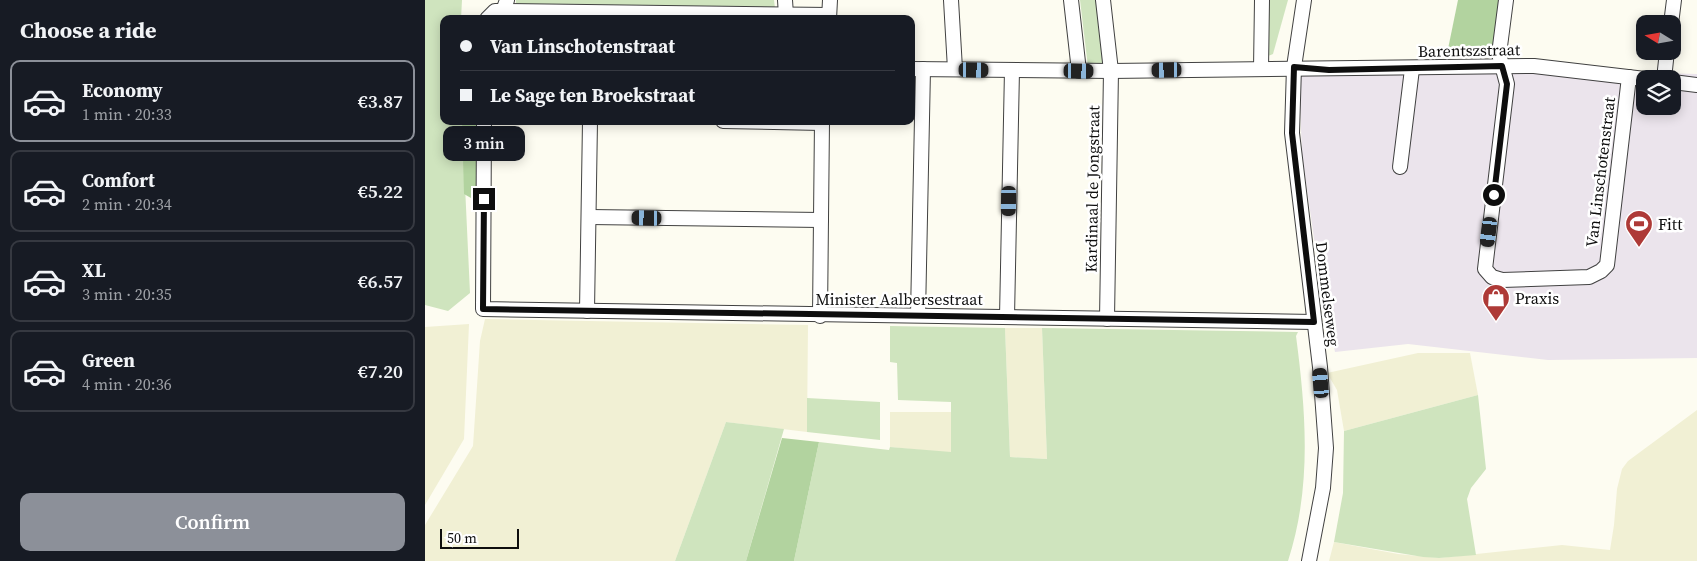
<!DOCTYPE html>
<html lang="en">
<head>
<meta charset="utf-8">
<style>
	:root { --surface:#171b24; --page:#20242c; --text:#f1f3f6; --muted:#9ea1a6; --line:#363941; --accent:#8c9099 }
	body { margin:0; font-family:"Source Serif 4",serif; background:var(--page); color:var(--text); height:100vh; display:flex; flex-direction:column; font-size:19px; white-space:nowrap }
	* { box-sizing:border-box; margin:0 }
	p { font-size:16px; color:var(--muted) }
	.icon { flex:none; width:28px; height:28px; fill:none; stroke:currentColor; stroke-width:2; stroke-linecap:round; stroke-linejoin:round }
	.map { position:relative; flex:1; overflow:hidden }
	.drawer { display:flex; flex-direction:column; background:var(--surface); width:425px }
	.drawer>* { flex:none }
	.banner { position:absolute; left:15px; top:15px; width:475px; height:110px; border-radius:10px; box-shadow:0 2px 12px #0003; display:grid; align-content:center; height:110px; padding:0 20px; background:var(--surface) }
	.needle { width:32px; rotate:281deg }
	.tools { position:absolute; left:1211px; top:15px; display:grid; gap:10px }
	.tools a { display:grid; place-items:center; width:45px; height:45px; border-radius:10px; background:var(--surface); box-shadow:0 2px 12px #0003; font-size:25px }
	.scale { position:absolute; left:15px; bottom:12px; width:79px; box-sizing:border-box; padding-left:5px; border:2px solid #0e0e0e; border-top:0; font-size:14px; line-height:18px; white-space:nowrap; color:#0e0e0e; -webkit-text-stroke:4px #fff; paint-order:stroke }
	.end { position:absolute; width:22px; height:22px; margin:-11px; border:6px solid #0e0e0e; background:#fff; box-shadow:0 0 0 2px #fff }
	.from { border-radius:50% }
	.bubble { position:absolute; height:35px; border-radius:10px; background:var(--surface); box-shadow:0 2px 12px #0003; font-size:16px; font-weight:600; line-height:35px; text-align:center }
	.car { position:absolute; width:15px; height:30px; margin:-15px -8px; border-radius:6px; box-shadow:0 0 4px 1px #0007; background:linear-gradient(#222 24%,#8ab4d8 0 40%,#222 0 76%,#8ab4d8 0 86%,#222 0) }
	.banner b { display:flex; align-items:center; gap:18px; height:48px; font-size:19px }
	.banner b+b { border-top:1px solid var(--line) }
	.banner i { width:12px; height:12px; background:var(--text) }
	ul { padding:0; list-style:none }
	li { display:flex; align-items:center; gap:15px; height:82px; margin:0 10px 8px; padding:0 10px; border:2px solid var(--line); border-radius:10px }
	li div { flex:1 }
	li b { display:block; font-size:19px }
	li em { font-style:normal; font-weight:600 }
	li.on { border-color:var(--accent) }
	li>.icon { width:45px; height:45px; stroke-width:1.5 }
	h2 { padding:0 20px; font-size:22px; line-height:60px }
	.cta { display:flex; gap:10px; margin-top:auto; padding:10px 20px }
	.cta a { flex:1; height:58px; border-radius:10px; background:var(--accent); color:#fff; font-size:20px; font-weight:600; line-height:58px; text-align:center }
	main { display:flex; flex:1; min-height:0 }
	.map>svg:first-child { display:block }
</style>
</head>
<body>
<main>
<section class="drawer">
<h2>Choose a ride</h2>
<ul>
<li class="on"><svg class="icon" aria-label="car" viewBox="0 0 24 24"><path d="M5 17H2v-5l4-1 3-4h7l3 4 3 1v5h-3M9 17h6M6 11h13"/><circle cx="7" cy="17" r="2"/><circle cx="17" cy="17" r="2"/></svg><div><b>Economy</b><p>1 min · 20:33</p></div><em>€3.87</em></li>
<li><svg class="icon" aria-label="car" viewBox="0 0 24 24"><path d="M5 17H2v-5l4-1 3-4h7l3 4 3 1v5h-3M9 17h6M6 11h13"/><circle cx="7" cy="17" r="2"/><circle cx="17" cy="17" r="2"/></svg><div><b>Comfort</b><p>2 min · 20:34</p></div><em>€5.22</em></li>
<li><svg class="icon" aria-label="car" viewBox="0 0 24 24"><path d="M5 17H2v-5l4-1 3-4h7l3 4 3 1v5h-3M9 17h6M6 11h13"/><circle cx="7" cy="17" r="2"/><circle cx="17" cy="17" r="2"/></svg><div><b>XL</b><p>3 min · 20:35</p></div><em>€6.57</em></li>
<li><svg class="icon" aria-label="car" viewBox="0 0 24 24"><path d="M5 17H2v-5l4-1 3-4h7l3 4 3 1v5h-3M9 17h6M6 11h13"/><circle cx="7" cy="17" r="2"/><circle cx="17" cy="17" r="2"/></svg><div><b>Green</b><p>4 min · 20:36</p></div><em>€7.20</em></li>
</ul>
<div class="cta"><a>Confirm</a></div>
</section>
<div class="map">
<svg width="1272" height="561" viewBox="0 0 1272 561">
	<rect width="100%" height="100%" fill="#fdfcf1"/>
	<!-- industrial -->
	<path fill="#ebe4ec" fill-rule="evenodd" d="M1091,62L1197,72L1272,74V358L1123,360L983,344L910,352L892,259L877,155L874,76ZM1220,79H1248V106H1220Z"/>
	<!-- farmland -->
	<g fill="#f1f0d4">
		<path d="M60,319L383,325L382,432L301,422L250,561H0V525L48,446L55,341Z"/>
		<path d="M44,324L39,439L0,505V327Z"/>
		<path d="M580,328H617L622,459L585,457Z"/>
		<path d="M993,353H1045L1053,395L919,431L912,390L902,373Z"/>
		<path d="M1272,410V561H904L909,542L973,554L1014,558L1137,545L1185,550L1189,525L1192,489L1197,469L1203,461Z"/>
		<path d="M465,412H527L526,453L465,447Z"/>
	</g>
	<!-- green -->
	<g fill="#cfe4be">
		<path d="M0,0H37L36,19H19V121H37L45,293L23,311L0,305Z"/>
		<path d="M91,0H349L350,8L91,7Z"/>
		<path d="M655,0H673L681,66L663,67Z"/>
		<path d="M841,0H863L848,54L840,57Z"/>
		<path d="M465,326L580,328L585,457L622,459L617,328L873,332L871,336C881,412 887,487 863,561H369L394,442L464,450L465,447L526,452V402L473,400L472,363L465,362Z"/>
		<path d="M1053,395L1061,469L1046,488L1042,499L1051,555L1014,558L998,557L909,542L918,493L919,431Z"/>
		<path d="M382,398L455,402V440L382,432Z"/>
		<path d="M301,422L359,429L321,561H250Z"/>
	</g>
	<!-- forest -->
	<g fill="#b2d39f">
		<path d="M1033,0H1075L1068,47L1023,49Z"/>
		<path d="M37,121H53V202L39,194Z"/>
		<path d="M357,438L394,442L369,561H321Z"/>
	</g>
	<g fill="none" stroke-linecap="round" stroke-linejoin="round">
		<defs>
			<g id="minor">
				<path d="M360,0L361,15"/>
				<path d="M526,0L530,69"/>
				<path d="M646,0L654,71"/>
				<path d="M678,0L686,71L682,319"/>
				<path d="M879,0L869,67L867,133L895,367L901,448L898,488L884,561"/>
				<path d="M1081,0L1074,54L1082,84L1060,269L1067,277L1077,280L1164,277L1176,271L1182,265L1204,77"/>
				<path d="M78,11L404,15"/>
				<path d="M62,19L70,11H78L82,0"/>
				<path d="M404,19L405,0"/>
				<path d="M1246,24L1249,0"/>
				<path d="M486,69L686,71L1109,66L1220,79"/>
				<path d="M836,69L837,0"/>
				<path d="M1239,79L1242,51"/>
				<path d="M1248,82L1272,85"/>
				<path d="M59,121L58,309L889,322"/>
				<path d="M298,121L397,123"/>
				<path d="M975,167L987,69"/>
				<path d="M164,217L396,220"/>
				<path d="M162,311L165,121"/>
				<path d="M493,315L498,69"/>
				<path d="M395,316L397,121"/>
				<path d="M582,317L587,70"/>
			</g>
		</defs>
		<!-- minor casing -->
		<use href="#minor" stroke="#414141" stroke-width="16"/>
		<!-- minor -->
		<use href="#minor" stroke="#fff" stroke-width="14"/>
	</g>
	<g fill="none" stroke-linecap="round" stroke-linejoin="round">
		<!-- route -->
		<path stroke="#0e0e0e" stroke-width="6" d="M59,199L58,309L889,322L867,133L869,67L904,70L1077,66L1082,84L1069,195"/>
	</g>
	<!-- icons -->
	<defs>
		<symbol id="stadium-pin" viewBox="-11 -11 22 30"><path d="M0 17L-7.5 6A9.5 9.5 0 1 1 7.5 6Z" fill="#ae3a37" stroke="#fff"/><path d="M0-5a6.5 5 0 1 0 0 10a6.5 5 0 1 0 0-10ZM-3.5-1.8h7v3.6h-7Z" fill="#fff"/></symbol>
		<symbol id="shop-pin" viewBox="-11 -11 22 30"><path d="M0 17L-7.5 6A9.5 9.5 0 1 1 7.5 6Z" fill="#ae3a37" stroke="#fff"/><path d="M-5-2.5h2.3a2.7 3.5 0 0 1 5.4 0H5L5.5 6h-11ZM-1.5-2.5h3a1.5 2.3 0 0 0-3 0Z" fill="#fff"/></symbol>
	</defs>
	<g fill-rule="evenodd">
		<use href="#stadium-pin" x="1198" y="208" width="32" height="43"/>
		<use href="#shop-pin" x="1055" y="282" width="32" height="43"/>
	</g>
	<g text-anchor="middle" stroke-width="5" stroke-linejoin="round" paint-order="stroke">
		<!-- street labels -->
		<g font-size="16" fill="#0e0e0e" stroke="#fff">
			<text transform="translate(1044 50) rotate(-1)" y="6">Barentszstraat</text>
			<text transform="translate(1175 172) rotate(-83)" y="6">Van Linschotenstraat</text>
			<text transform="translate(667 189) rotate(-89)" y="6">Kardinaal de Jongstraat</text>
			<text transform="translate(903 294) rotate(83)" y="6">Dommelseweg</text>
			<text x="474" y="305">Minister Aalbersestraat</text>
		</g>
		<!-- poi labels -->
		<g font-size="16" fill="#0e0e0e" stroke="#fff" text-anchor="start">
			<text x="1233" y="230">Fitt</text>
			<text x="1090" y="304">Praxis</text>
		</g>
	</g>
</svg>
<div class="tools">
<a><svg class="needle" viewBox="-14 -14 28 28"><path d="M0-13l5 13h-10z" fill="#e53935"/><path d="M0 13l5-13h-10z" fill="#9ea1a6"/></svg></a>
<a><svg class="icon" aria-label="layers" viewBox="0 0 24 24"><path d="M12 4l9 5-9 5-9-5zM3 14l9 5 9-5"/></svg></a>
</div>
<div class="scale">50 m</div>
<i class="end from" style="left:1069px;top:195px"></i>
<i class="end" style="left:59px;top:199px"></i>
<div class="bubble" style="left:18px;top:126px;width:82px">3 min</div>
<i class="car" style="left:549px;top:70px;rotate:91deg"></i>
<i class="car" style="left:742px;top:70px;rotate:269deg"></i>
<i class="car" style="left:654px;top:71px;rotate:91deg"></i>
<i class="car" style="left:584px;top:201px;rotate:181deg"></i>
<i class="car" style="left:222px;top:218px;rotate:271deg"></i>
<i class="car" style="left:1064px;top:232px;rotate:187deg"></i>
<i class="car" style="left:896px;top:383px;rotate:355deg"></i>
<div class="banner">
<b><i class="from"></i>Van Linschotenstraat</b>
<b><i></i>Le Sage ten Broekstraat</b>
</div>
</div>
</main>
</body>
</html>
